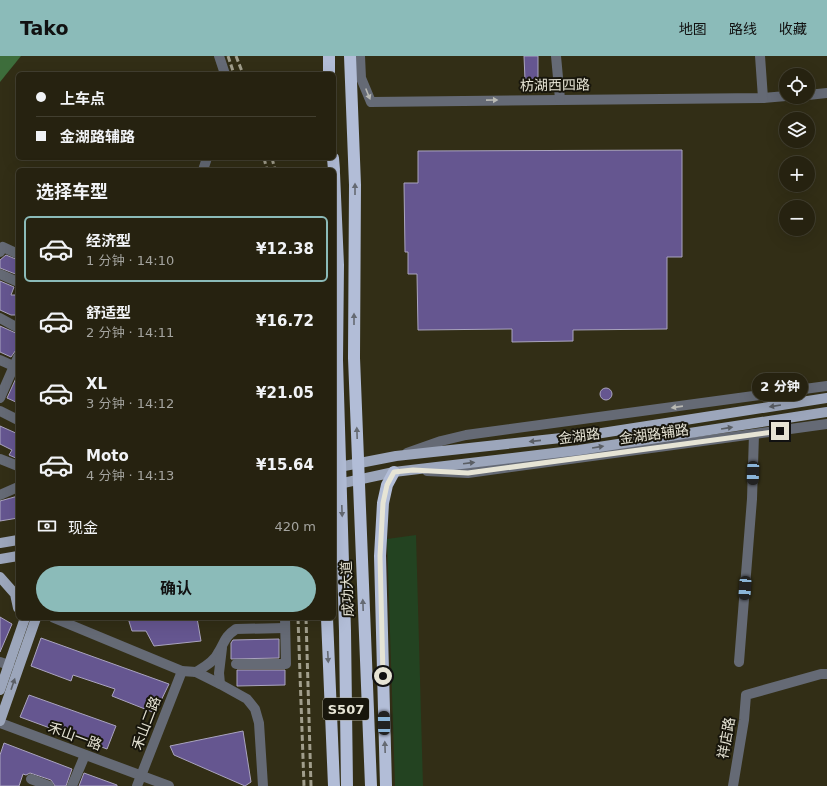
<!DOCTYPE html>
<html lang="zh">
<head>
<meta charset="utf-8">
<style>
	:root { --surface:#262210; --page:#2e2a19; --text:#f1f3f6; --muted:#a4a49f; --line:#423f30; --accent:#8bbbb9 }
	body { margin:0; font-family:"DejaVu Sans","Noto Sans SC",sans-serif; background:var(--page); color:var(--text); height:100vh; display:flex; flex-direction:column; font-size:15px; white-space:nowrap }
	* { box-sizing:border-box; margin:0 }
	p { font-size:13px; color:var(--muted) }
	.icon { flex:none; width:22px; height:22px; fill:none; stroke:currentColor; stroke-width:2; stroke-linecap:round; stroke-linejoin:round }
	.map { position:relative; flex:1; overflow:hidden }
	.drawer { position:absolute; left:16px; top:112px; width:320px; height:452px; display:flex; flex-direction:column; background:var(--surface); border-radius:6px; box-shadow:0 4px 16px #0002,0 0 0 1px var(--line) }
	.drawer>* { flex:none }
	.hud { position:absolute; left:16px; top:16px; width:320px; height:88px; border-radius:6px; box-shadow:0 4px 16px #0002,0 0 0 1px var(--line); display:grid; align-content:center; height:88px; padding:0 20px; background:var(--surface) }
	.controls { position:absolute; left:779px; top:12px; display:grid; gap:8px }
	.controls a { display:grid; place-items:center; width:36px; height:36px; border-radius:50%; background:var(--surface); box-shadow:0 4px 16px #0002,0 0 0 1px var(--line); font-size:20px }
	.end { position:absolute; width:18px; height:18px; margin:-9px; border:5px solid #e6e4d5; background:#111; box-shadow:0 0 0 2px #111 }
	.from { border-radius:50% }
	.bubble { position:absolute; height:28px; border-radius:14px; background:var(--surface); box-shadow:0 4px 16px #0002,0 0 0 1px var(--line); font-size:13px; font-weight:700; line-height:28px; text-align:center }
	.car { position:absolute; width:12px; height:24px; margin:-12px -6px; border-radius:5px; box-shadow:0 0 3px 1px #0007; background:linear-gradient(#222 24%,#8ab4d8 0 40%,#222 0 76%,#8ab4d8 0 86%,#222 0) }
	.hud b { display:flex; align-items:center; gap:14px; height:38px; font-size:15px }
	.hud b+b { border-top:1px solid var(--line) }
	.hud i { width:10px; height:10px; background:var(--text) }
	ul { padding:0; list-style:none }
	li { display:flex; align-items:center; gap:12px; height:66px; margin:0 8px 6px; padding:0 12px; border:2px solid transparent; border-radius:6px }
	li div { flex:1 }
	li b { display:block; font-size:15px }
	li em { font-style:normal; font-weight:700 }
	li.current { border-color:var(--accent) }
	li>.icon { width:36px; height:36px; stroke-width:1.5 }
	h2 { padding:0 20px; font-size:18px; line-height:48px }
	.pay { display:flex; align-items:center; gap:10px; height:44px; padding:0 20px; font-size:15px }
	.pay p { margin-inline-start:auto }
	.action { display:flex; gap:8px; margin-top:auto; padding:8px 20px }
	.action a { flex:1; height:46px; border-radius:24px; background:var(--accent); color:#111; font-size:16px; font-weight:700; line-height:46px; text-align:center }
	header { display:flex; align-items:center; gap:24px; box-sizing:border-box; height:56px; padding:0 20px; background:var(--accent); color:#111 }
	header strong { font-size:19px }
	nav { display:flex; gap:22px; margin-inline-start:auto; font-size:14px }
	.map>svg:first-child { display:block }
</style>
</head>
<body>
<header>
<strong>Tako</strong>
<nav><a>地图</a><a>路线</a><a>收藏</a></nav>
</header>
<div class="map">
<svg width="827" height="730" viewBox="0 0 827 730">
	<rect width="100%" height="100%" fill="#322e16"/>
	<!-- green -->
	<path fill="#234321" d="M416,479L423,730H395L387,483Z"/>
	<!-- forest -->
	<path fill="#3d6d3b" d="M0,0H21L0,26Z"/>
	<!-- building -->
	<g fill="#655690" stroke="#aaa4bf">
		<path d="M524,0H538V24H525Z"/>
		<path d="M682,94V201H667V273L573,274V285L512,286V273L418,274L417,218H408V196H405L404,127H418V95Z"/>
		<path d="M6,199L18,204V219L0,212V204Z"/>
		<path d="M0,225L14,231L11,239H18V259H11L0,254Z"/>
		<path d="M0,270L18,278V291L11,301L0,296Z"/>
		<path d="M17,320L18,321V347L7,342Z"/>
		<circle cx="606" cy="338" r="6"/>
		<path d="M0,370L18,378V403L9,399L12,394L0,388Z"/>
		<path d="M18,440V462L0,465V445Z"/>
		<path d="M0,561L12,568L0,596Z"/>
		<path d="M128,562H197L201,585L154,590L146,575H132Z"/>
		<path d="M41,582L169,628L155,657L112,640L115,633L73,619L71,625L31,610Z"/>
		<path d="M279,583V602L231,603V587L233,584Z"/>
		<path d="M237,614H285V629L237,630Z"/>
		<path d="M29,639L116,670L107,693L20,661Z"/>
		<path d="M243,675L251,726L245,730L174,699L170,690Z"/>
		<path d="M4,687L72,713L66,730H55L51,724L30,717L26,719L23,718L19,730H0V699Z"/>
		<path d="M84,717L117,729V730H79Z"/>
	</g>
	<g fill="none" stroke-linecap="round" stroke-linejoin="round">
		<!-- minor -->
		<g stroke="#656a75" stroke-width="10">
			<path d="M219,0L225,18"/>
			<path d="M360,0L361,22L371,46L763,42L786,40"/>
			<path d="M556,0L560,43"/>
			<path d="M760,0L763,42"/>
			<path d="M808,39L827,37"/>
			<path d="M203,114L207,102"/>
			<path d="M0,196L3,191L18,198"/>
			<path d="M0,218L18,226"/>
			<path d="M0,262L18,272"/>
			<path d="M0,304L18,312"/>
			<path d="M0,342L18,301"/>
			<path d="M0,355L18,364"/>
			<path d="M407,397L441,385L466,379L827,330"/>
			<path d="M0,403L18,410"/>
			<path d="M427,415L468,417L827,368"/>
			<path d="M0,439L18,431"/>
			<path d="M54,562L182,615L196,616L220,628L247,643L255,653L259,667L263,730"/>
			<path d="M0,606L9,609"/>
			<path d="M739,606L752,443L754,378"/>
			<path d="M236,608H286L285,562"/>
			<path d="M196,616C204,611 214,606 218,597C225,586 224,581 236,573L285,572"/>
			<path d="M220,628L219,617L222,592"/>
			<path d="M0,667L169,730"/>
			<path d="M31,723L49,730"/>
			<path d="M72,730L85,699"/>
			<path d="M137,730L182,615"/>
			<path d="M733,730L744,664L746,639L821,618H827"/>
		</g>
		<!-- major -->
		<g stroke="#9ca6bb" stroke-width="10">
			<path d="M334,412L396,400L589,379L827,342"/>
			<path d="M334,429L394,416L579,394L827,356"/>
			<path d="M0,487L18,484"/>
			<path d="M0,503L18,500"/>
			<path d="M0,521L15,538L18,552"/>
			<path d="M0,634L25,562"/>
			<path d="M0,665L36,562"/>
		</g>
		<!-- highway -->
		<g stroke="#b2bdd7" stroke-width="12">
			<path d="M329,0V18"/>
			<path d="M350,0L355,129L354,302L371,730"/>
			<path d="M333,102L334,114"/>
			<path d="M334,117L338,209L337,304L345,575L347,730"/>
			<path d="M327,562L334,730"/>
			<path d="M386,730L380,500L383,447L387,429L394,416"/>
		</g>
		<!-- rail -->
		<g stroke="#a19e8c" stroke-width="3" stroke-dasharray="6 3" stroke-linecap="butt">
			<path d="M228,0L234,18"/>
			<path d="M236,0L243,18"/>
			<path d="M264,102L267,114"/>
			<path d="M272,102L275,114"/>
			<path d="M298,562L304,730"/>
			<path d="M306,562L311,730"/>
		</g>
	</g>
	<!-- one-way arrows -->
	<defs><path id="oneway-solid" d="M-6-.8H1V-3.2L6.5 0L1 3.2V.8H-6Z"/></defs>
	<g fill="#b9b9b3">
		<use href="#oneway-solid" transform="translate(368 38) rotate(68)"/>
		<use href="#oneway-solid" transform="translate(492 44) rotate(-1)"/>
		<use href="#oneway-solid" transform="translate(677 351) rotate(172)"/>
	</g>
	<g fill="#656a72">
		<use href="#oneway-solid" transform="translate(355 133) rotate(-90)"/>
		<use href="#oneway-solid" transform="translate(354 263) rotate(-90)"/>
		<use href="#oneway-solid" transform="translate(357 377) rotate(-92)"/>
		<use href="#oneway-solid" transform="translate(342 455) rotate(88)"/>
		<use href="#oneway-solid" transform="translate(363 549) rotate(-92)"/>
		<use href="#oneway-solid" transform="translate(328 601) rotate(87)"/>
		<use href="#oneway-solid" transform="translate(385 691) rotate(-92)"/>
	</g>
	<g fill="#5a5e64">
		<use href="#oneway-solid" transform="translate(775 350) rotate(171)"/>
		<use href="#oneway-solid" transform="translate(727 372) rotate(-9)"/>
		<use href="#oneway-solid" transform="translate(535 385) rotate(174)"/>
		<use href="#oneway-solid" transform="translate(598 391) rotate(-9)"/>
		<use href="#oneway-solid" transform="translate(469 407) rotate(-7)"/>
		<use href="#oneway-solid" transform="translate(13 628) rotate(-71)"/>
	</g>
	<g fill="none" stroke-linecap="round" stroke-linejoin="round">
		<!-- route -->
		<path stroke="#e6e4d5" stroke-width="5" d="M383,620L380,500L383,447L387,429L394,416L413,414L468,417L780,375"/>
	</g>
	<g text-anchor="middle" stroke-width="4" stroke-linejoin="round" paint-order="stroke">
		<!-- shield labels -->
		<rect fill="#18160c" stroke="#a8a699" stroke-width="1" x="323" y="642" width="46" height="22" rx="3"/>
		<g font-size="13" font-weight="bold" fill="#e6e4d5">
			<text x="346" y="658">S507</text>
		</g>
		<!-- street labels -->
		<g font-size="14" fill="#e6e4d5" stroke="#18160c">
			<text transform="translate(555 29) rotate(-1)" y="5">枋湖西四路</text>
			<text transform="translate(654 378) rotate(-8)" y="5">金湖路辅路</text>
			<text transform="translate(579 380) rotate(-8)" y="5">金湖路</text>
			<text transform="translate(347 533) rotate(-92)" y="5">成功大道</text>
			<text transform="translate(146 667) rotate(-69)" y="5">禾山二路</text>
			<text transform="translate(75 680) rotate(20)" y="5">禾山一路</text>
			<text transform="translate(726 682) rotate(-80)" y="5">祥店路</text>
		</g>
	</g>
</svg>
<div class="controls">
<a><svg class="icon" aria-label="locate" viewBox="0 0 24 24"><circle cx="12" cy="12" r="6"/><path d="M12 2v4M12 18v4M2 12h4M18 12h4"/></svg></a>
<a><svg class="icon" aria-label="layers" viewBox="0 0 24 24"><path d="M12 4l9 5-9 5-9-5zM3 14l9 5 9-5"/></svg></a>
<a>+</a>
<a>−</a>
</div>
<i class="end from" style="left:383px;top:620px"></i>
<i class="end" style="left:780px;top:375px"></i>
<div class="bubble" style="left:752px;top:317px;width:56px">2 分钟</div>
<i class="car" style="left:753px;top:417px;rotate:182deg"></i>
<i class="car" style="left:745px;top:532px;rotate:184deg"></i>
<i class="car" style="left:384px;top:667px;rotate:359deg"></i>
<div class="hud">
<b><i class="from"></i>上车点</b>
<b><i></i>金湖路辅路</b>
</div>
<section class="drawer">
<h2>选择车型</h2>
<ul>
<li class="current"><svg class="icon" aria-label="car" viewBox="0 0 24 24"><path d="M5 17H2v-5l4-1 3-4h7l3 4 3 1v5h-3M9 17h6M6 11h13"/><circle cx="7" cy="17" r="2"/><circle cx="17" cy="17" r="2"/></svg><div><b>经济型</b><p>1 分钟 · 14:10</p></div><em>¥12.38</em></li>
<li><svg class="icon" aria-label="car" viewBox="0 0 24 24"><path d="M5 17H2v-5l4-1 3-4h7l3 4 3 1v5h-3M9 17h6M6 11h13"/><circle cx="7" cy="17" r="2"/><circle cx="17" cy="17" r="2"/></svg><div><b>舒适型</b><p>2 分钟 · 14:11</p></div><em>¥16.72</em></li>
<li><svg class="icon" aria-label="car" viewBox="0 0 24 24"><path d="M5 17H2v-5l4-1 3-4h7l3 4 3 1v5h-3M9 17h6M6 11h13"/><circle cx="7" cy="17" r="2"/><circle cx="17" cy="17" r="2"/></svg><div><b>XL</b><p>3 分钟 · 14:12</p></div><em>¥21.05</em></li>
<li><svg class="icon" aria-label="car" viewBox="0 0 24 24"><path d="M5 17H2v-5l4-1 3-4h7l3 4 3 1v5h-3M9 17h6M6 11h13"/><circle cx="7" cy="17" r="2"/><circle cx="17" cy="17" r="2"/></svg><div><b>Moto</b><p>4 分钟 · 14:13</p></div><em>¥15.64</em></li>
</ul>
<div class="pay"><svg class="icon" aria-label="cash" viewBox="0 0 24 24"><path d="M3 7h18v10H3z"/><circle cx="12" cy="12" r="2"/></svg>现金<p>420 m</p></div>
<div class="action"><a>确认</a></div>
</section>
</div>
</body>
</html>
